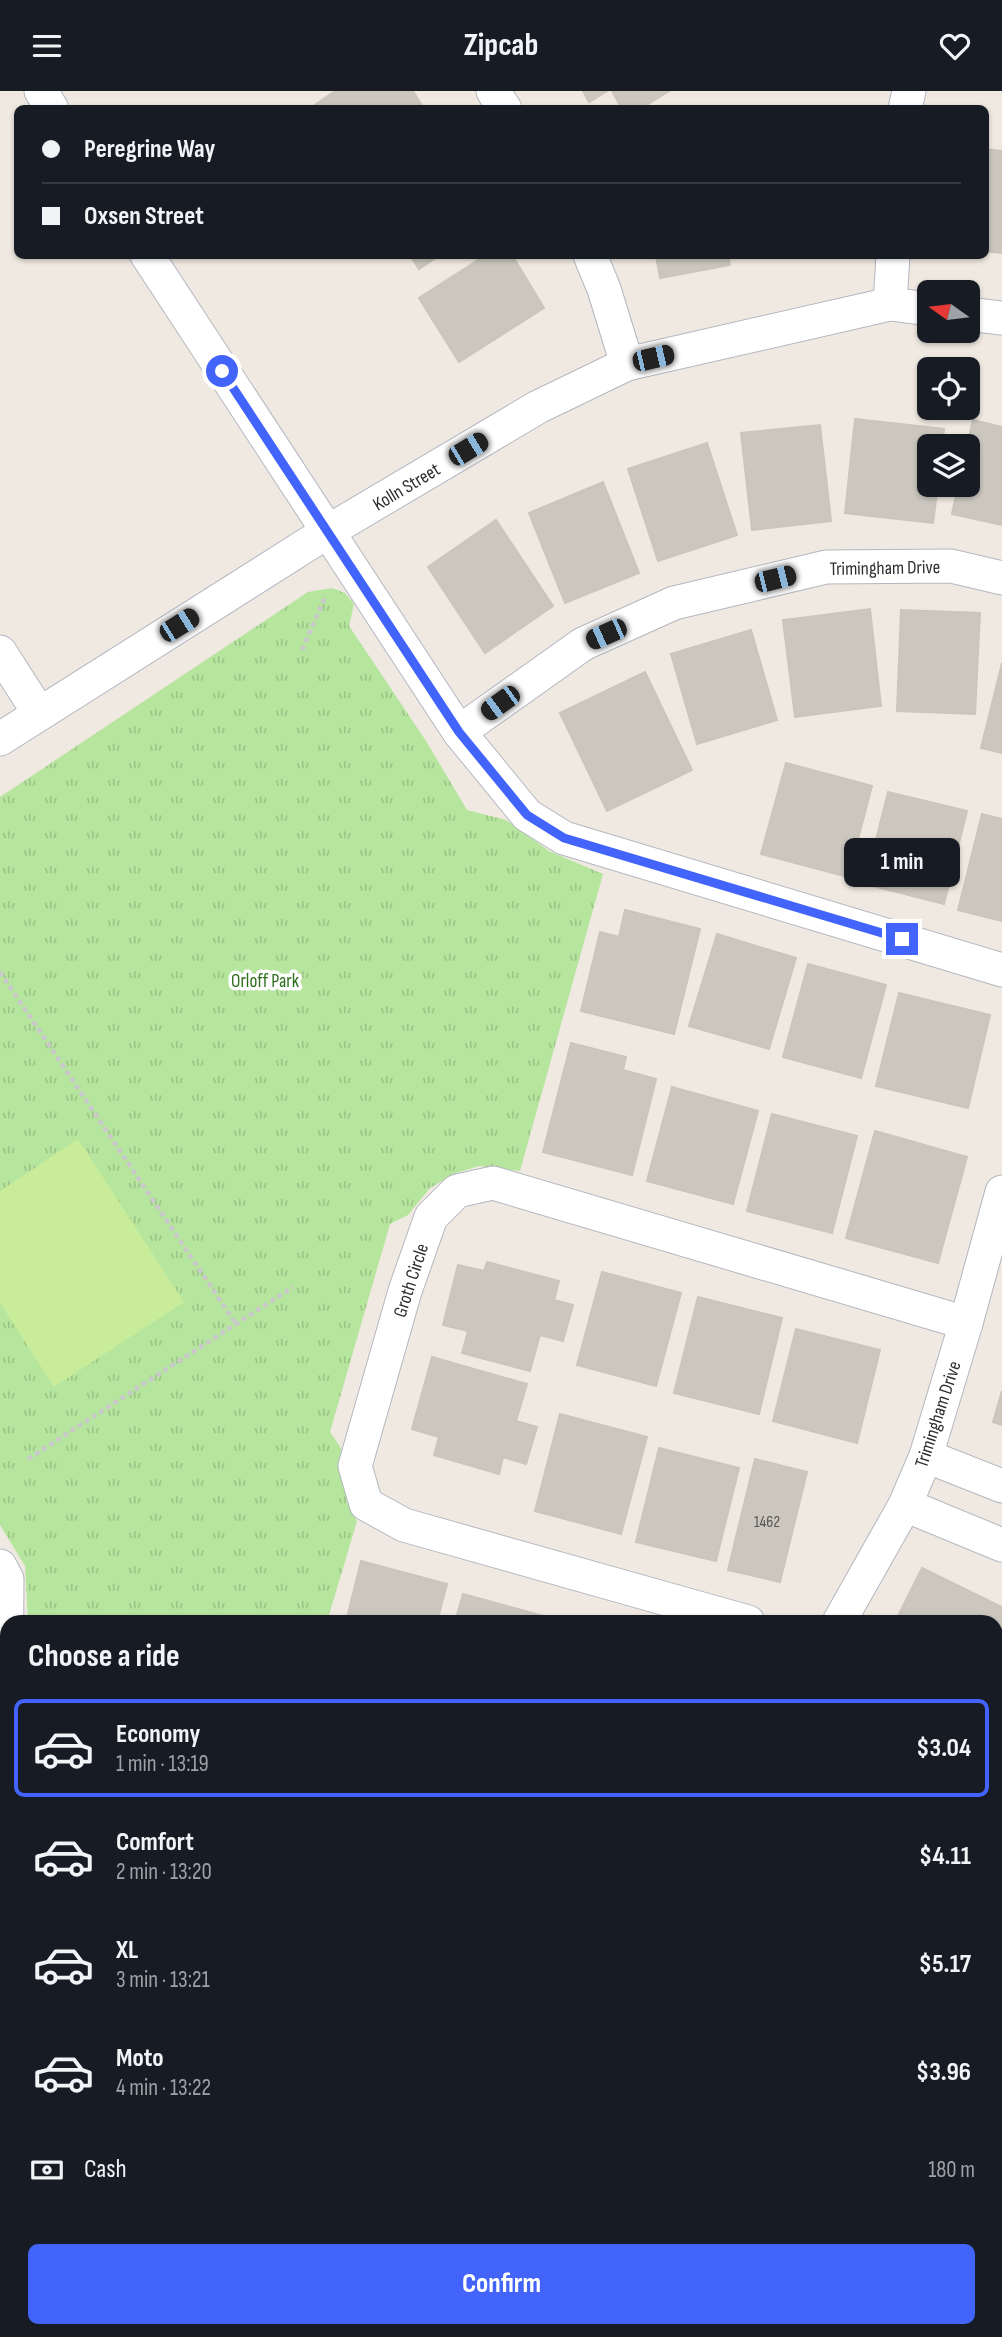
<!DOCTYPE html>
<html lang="en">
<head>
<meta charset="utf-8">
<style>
	:root { --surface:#171b24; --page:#20242c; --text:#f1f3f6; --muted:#9ea1a6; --line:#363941; --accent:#4264fb }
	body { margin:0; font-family:"Sofia Sans Condensed",sans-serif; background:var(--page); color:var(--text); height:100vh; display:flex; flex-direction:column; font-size:26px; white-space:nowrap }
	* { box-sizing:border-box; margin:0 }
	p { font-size:23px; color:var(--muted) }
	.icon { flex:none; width:38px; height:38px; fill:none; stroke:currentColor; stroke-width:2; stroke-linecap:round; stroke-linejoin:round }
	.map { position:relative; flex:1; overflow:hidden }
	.drawer { position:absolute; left:0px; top:1524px; width:1003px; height:723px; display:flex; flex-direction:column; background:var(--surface); border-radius:21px 21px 0 0; box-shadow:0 2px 5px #0004 }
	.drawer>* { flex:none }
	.hud { position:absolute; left:14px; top:14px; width:975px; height:154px; border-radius:10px; box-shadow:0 2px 5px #0004; display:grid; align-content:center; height:154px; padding:0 28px; background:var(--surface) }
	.needle { width:46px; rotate:284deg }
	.tools { position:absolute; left:917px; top:189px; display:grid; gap:14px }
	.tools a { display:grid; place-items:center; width:63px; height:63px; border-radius:10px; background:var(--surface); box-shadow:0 2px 5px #0004; font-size:35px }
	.end { position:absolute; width:32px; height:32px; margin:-16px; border:9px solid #4264fb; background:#fff; box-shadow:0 0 0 4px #fff }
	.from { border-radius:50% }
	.bubble { position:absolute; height:49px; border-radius:10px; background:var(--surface); box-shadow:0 2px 5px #0004; font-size:23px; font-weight:700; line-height:49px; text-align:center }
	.car { position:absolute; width:21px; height:42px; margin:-21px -10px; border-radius:9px; box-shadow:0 0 5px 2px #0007; background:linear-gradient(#222 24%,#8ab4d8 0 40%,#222 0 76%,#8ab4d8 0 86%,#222 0) }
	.hud b { display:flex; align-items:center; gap:24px; height:66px; font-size:26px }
	.hud b+b { border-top:2px solid var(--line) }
	.hud i { width:18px; height:18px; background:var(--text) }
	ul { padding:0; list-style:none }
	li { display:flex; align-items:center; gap:21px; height:98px; margin:0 14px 10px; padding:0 14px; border:4px solid transparent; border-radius:10px }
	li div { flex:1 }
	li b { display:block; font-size:26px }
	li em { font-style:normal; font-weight:700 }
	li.selected { border-color:var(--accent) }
	li>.icon { width:63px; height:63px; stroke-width:1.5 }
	h2 { padding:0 28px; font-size:32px; line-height:84px }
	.pay { display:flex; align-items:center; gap:18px; height:77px; padding:0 28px; font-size:26px }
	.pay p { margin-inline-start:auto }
	.button { display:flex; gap:14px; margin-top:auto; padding:14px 28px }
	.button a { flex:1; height:80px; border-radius:10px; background:var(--accent); color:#fff; font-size:28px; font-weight:700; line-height:80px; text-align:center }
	header { display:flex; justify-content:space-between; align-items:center; height:91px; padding:0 28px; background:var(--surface); font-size:32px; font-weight:700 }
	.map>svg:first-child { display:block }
</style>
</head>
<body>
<header><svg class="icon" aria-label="menu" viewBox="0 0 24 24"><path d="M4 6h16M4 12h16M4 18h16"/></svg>Zipcab<svg class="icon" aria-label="heart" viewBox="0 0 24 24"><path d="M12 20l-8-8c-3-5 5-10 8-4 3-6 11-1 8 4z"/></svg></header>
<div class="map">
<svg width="1002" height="2246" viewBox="0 0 1002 2246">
	<defs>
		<pattern id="park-tufts" width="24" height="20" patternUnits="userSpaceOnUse" patternTransform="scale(1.75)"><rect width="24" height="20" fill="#b6e59e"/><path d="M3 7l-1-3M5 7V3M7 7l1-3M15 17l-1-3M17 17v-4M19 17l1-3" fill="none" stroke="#9dc588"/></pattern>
	</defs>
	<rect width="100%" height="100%" fill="#efe9e1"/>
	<!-- park -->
	<g fill="url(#park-tufts)">
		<path d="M332,497L345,502L354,513L349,535L426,650L467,719L506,729L549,760L603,783L520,1080L479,1075L456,1082L430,1097L408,1124L390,1133L330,1341L341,1357V1378L347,1410L357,1430L327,1531H28L25,1475L0,1434V706L308,501Z"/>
		<path d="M7,1669V2074L0,2064V1678Z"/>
		<path d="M21,2240H642L652,2246H21Z"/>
	</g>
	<!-- pitch -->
	<path fill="#c9ec9a" d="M78,1048L184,1211L54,1296L0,1212V1100Z"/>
	<!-- building -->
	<g fill="#cbc7bf" stroke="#cbc5ba" stroke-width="2">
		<path d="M335,0H413L424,18H309Z"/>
		<path d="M583,0H607L589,11Z"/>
		<path d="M612,0H669L640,18H622Z"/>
		<path d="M985,58L1002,60V162L985,160Z"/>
		<path d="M410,164H440L419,178Z"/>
		<path d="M486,164H512L544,217L459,271L419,207Z"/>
		<path d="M656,164H728L730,174L660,187Z"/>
		<path d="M855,328L944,338L942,355H929V394H938L933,432L845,422Z"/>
		<path d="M973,329L1002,336V434L952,423L958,394H968L967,355Z"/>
		<path d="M820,334L831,430L752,439L741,342Z"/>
		<path d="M707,352L737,444L658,470L628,378Z"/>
		<path d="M603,391L639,482L565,512L529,422Z"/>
		<path d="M496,429L553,515L485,562L428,476Z"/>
		<path d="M870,518L881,615L795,626L783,529Z"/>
		<path d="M901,519L980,522L975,623L897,620Z"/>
		<path d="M751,539L777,629L697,653L671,563Z"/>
		<path d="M1002,572V662L981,657Z"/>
		<path d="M645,581L692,679L607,720L560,622Z"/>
		<path d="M786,672L872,695L848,786L761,763Z"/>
		<path d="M888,701L967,720L944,813L865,793Z"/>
		<path d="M982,723L1002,728V830L958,819Z"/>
		<path d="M625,819L700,838L674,943L581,920L600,841L619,846Z"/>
		<path d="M717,843L796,867L769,958L689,935Z"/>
		<path d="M808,873L886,894L861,987L783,966Z"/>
		<path d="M899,902L990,924L968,1017L876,995Z"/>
		<path d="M571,952L626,966L623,979L656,988L632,1084L543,1061Z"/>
		<path d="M672,996L758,1020L733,1113L647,1090Z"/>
		<path d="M772,1023L857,1045L832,1142L747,1120Z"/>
		<path d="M875,1040L967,1066L938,1172L846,1147Z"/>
		<path d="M487,1171L559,1190L554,1209L573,1214L563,1250L540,1244L530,1280L462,1262L468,1240L443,1234L458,1174L484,1180Z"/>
		<path d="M602,1181L681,1202L656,1295L577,1274Z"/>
		<path d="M698,1206L782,1227L759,1323L674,1302Z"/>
		<path d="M796,1238L880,1259L857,1352L773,1330Z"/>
		<path d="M432,1266L527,1293L516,1330L537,1336L526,1373L503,1366L499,1383L434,1364L439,1346L412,1338Z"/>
		<path d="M1002,1300V1334L993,1331Z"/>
		<path d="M560,1323L647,1346L621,1443L535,1420Z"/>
		<path d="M659,1357L739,1377L716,1470L636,1451Z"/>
		<path d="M755,1368L807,1381L780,1491L728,1479Z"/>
		<path d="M361,1470L447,1493L437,1531H346Z"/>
		<path d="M922,1477L1002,1516V1548L996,1561V1531H895Z"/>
		<path d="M463,1503L547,1526L545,1531H455Z"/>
	</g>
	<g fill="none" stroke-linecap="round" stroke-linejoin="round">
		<defs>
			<g id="street">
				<path d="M41,0L52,18"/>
				<path d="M493,0L505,18"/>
				<path d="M905,18L909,0"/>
				<path d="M147,164L459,641L583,553L674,512L826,476L951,475L1002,487"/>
				<path d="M590,164L604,198L627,273"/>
				<path d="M890,213L893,164"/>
				<path d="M968,223L1002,227"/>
				<path d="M0,561L39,622"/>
				<path d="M459,641L527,724L564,747L1002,879"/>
				<path d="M0,648L327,441L538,316L627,273L890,213L929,218"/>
				<path d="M926,1365L1002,1395"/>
				<path d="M905,1414L1002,1454"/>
				<path d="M0,1475L7,1488L6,1623L0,1634"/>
				<path d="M748,1531L404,1434L366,1413L355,1375L405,1200L431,1126L457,1100L493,1092L966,1232"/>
				<path d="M839,1531L905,1414L926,1365L966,1232L1002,1101"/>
			</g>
			<g id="primary">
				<path d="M996,1750L1002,1740"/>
				<path d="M996,1886L1002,1875"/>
				<path d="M724,2246L728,2240"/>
				<path d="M797,2246L800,2240"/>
			</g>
		</defs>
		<!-- street casing -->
		<use href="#street" stroke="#b4b7c1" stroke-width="35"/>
		<!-- primary casing -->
		<use href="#primary" stroke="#c9c9c9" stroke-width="40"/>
		<!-- path -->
		<g stroke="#c9c9c9" stroke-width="4.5" stroke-dasharray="5 3.5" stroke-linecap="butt">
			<path d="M302,559L326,504"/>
			<path d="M0,881L236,1233"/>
			<path d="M28,1368L293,1196"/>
			<path d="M0,2058L7,2057"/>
		</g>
		<!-- street -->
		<use href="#street" stroke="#fff" stroke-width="33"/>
		<!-- primary -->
		<use href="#primary" stroke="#f2d163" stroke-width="38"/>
	</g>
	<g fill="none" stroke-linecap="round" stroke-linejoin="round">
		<!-- route -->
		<path stroke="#4264fb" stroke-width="9" d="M222,280L459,641L527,724L564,747L902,848"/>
	</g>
	<g text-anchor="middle" stroke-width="7" stroke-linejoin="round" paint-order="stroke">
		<!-- number labels -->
		<g font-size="16" fill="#555452">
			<text x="767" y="1436">1462</text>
		</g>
		<!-- street labels -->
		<g font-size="19" fill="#2e2e2e" stroke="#fff">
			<text transform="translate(406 395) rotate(-31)" y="7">Kolln Street</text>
			<text transform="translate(885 476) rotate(-1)" y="7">Trimingham Drive</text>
			<text transform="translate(410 1189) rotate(-72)" y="7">Groth Circle</text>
			<text transform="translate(937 1323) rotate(-72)" y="7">Trimingham Drive</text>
		</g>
		<!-- park labels -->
		<g font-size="19" fill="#2c6e1b" stroke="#fff">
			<text x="265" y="896">Orloff Park</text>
		</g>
	</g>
</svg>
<div class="tools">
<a><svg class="needle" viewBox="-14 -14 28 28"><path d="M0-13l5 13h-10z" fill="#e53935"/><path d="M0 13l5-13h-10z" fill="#9ea1a6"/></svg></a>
<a><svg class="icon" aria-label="locate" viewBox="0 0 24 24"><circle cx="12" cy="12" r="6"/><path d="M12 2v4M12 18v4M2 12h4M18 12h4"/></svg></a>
<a><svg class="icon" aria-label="layers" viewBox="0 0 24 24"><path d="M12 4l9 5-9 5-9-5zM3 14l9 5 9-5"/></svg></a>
</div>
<i class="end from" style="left:222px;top:280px"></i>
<i class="end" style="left:902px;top:848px"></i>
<div class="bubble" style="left:844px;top:747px;width:116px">1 min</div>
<i class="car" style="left:653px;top:267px;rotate:77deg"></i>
<i class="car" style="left:468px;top:358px;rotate:59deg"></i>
<i class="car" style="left:775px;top:488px;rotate:76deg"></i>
<i class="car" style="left:179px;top:534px;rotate:58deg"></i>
<i class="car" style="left:606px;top:543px;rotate:246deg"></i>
<i class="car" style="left:500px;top:612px;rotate:234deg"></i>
<div class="hud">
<b><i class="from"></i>Peregrine Way</b>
<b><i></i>Oxsen Street</b>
</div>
<section class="drawer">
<h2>Choose a ride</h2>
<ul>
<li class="selected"><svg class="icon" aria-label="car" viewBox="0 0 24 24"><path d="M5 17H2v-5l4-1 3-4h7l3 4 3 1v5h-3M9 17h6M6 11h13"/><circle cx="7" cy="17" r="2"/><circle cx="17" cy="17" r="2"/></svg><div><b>Economy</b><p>1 min · 13:19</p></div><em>$3.04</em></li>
<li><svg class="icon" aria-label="car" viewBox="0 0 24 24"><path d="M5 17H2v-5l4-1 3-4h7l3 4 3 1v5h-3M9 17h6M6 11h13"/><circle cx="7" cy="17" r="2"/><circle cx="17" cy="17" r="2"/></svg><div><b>Comfort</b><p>2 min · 13:20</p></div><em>$4.11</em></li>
<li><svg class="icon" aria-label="car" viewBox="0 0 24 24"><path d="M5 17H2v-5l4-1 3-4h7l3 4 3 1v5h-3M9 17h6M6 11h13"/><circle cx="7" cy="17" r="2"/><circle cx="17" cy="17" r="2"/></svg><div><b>XL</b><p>3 min · 13:21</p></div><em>$5.17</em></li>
<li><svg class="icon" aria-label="car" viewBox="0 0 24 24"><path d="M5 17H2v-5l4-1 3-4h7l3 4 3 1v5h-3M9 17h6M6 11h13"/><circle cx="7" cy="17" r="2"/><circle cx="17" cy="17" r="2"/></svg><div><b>Moto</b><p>4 min · 13:22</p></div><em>$3.96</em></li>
</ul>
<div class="pay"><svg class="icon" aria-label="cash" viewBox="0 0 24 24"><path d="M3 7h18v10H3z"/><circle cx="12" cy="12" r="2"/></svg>Cash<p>180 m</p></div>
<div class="button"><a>Confirm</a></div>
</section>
</div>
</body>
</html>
